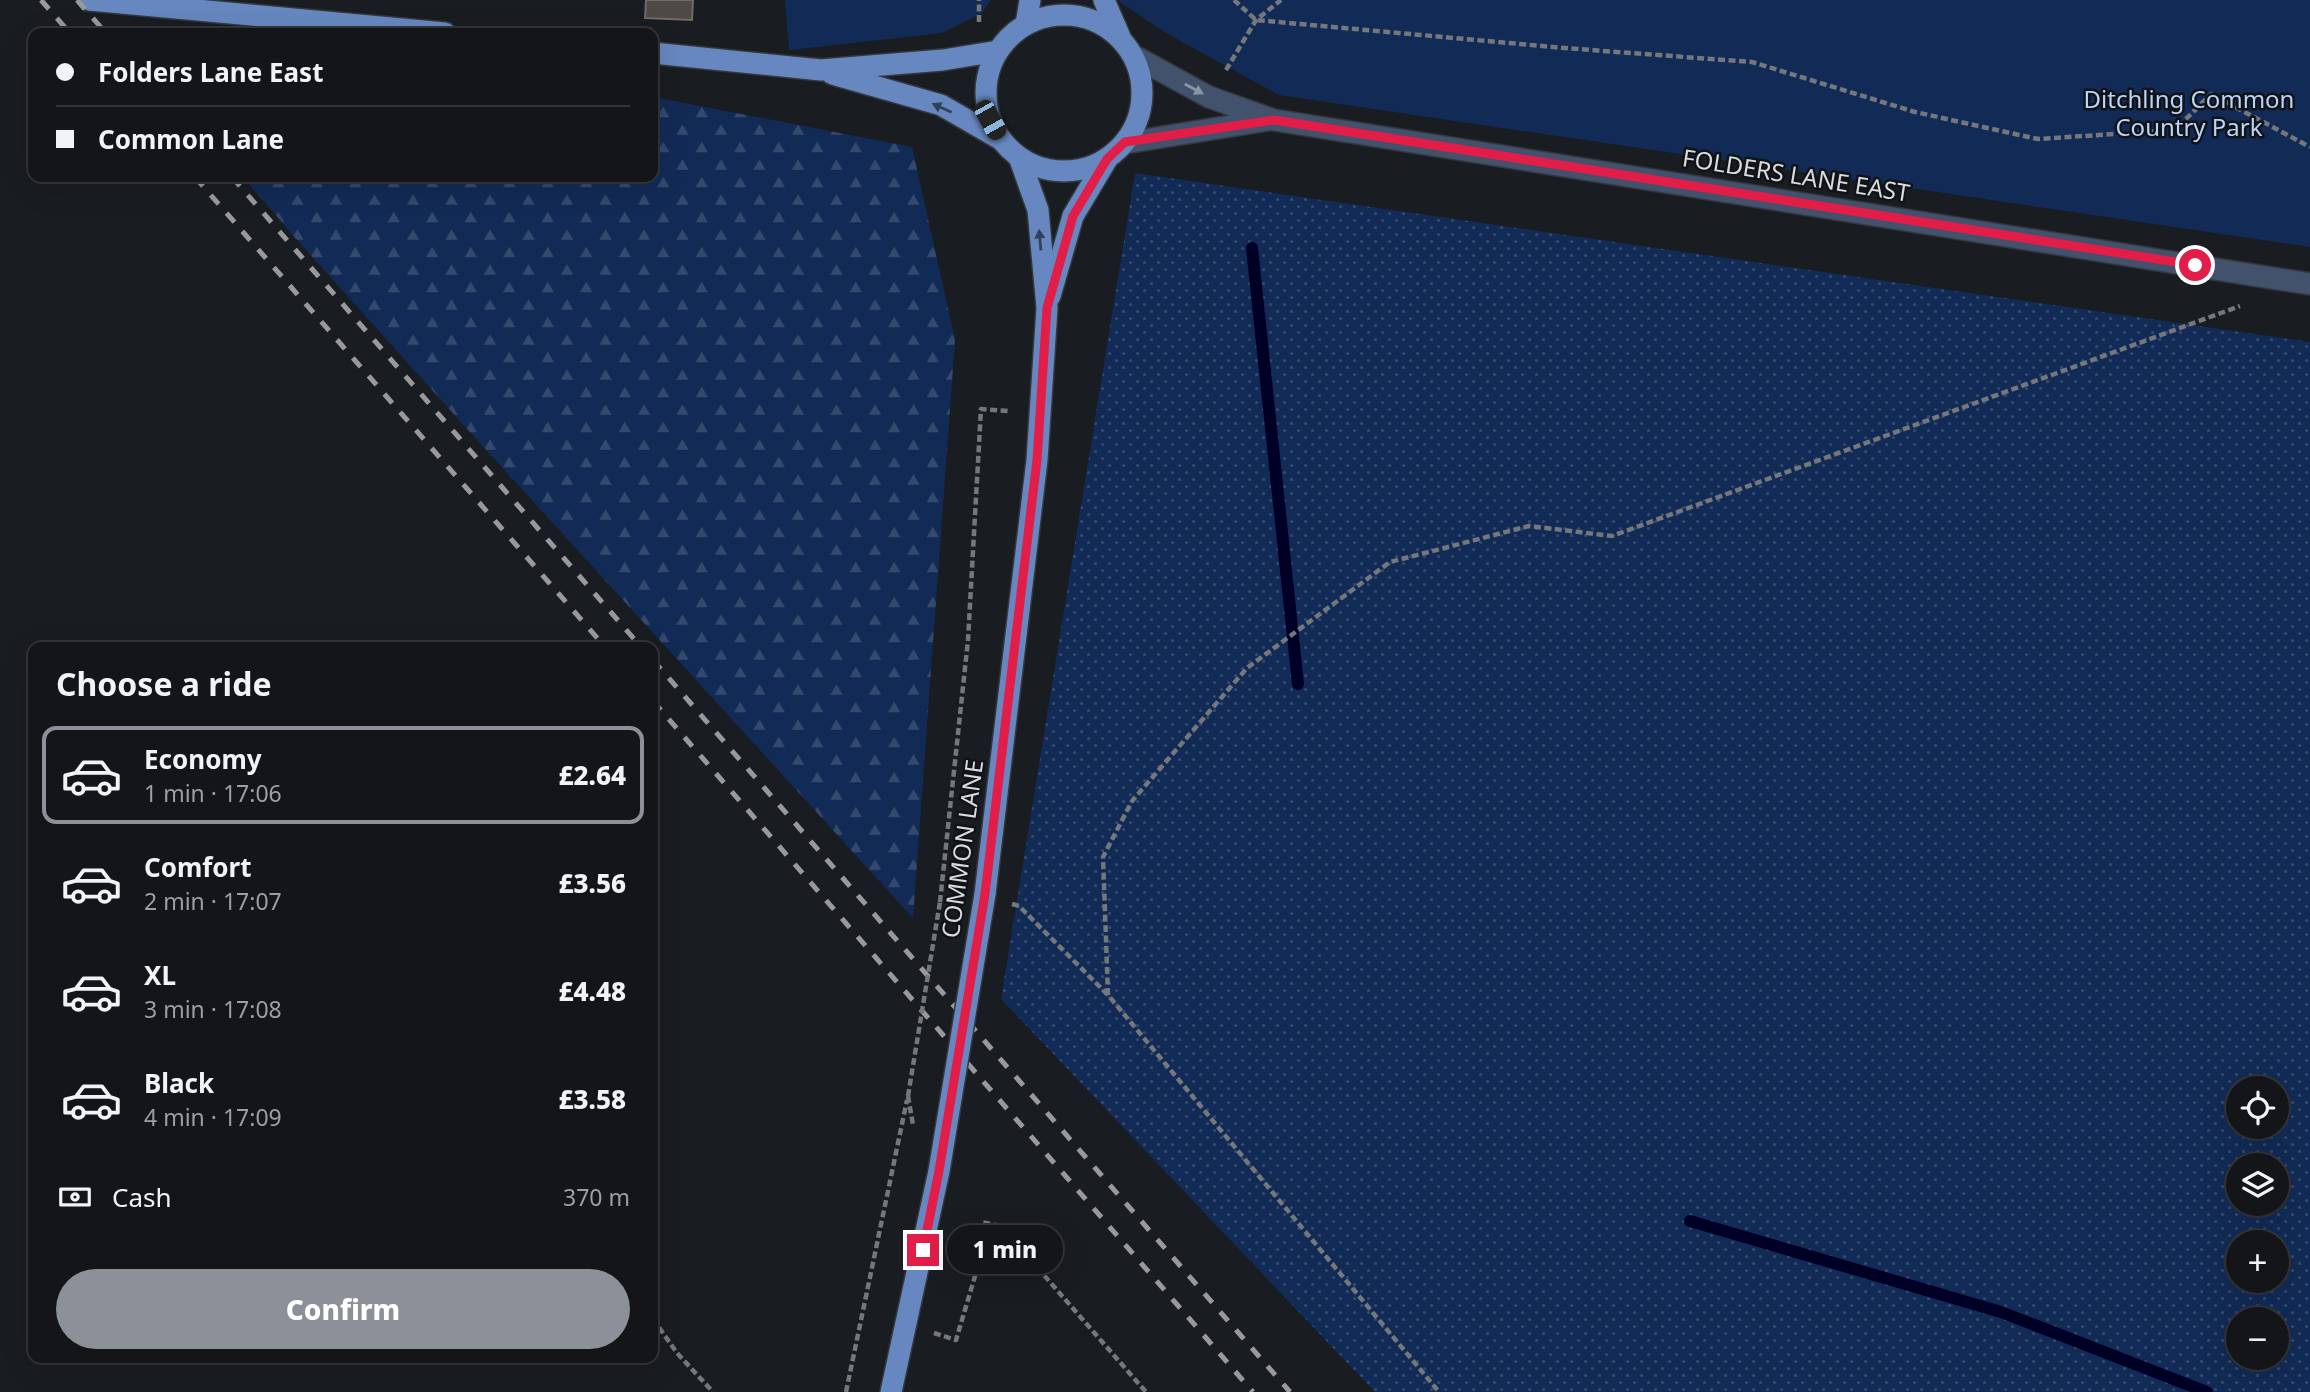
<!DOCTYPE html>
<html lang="en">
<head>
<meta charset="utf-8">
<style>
	:root { --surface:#131519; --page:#202226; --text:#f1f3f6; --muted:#9d9fa2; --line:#323438; --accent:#8c9099 }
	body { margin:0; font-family:"Noto Sans",sans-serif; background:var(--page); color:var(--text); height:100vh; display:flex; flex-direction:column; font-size:26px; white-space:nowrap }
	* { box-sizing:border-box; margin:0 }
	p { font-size:23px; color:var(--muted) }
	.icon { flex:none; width:38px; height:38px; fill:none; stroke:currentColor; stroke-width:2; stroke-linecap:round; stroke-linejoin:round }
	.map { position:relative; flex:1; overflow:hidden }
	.panel { position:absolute; left:28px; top:642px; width:630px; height:721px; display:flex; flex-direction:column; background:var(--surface); border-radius:14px; box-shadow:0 7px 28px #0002,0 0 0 2px var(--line) }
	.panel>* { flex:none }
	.guide { position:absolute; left:28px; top:28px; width:630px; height:154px; border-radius:14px; box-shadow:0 7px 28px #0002,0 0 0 2px var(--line); display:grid; align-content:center; height:154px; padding:0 28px; background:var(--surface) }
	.fabs { position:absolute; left:2226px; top:1076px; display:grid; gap:14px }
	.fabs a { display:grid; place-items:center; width:63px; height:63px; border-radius:50%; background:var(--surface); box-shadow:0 7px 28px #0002,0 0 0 2px var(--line); font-size:35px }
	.end { position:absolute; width:32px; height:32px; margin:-16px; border:9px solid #e11d48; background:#fff; box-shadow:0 0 0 4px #fff }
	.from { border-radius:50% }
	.bubble { position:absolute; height:49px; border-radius:24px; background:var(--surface); box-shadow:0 7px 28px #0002,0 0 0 2px var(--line); font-size:23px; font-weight:800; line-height:49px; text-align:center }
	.car { position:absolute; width:21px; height:42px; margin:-21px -10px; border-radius:9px; box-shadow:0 0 5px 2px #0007; background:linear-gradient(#222 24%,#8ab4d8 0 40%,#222 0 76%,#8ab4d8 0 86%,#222 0) }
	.guide b { display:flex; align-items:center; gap:24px; height:66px; font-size:26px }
	.guide b+b { border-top:2px solid var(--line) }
	.guide i { width:18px; height:18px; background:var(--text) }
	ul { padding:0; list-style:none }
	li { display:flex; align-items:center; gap:21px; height:98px; margin:0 14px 10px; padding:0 14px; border:4px solid transparent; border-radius:14px }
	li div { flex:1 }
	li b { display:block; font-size:26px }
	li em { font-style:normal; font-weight:800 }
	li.active { border-color:var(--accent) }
	li>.icon { width:63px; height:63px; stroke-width:1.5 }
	h2 { padding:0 28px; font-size:32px; line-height:84px }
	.pay { display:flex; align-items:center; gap:18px; height:77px; padding:0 28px; font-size:26px }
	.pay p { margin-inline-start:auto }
	.cta { display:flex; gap:14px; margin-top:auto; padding:14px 28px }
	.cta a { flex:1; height:80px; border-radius:42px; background:var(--accent); color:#fff; font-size:28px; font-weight:800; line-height:80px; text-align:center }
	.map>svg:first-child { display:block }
</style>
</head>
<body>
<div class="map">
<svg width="2310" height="1392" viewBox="0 0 2310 1392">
	<defs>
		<pattern id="grass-dots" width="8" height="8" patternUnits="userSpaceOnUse" patternTransform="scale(1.75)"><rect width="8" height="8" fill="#122b56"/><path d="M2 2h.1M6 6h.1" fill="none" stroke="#34496e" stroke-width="1.8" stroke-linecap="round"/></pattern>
		<pattern id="forest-firs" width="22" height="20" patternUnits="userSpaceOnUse" patternTransform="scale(1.75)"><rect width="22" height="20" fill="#122b56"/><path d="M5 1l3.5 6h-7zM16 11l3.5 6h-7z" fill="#34496e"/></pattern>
	</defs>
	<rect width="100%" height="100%" fill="#191c21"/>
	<!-- grass -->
	<path fill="url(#grass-dots)" fill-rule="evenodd" d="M1135,173L2310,342V1392H1375L1001,999ZM2238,1088H2277V1127H2238ZM2238,1166H2277V1204H2238ZM2238,1242H2277V1281H2238ZM2238,1320H2277V1358H2238Z"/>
	<!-- forest -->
	<path fill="url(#forest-firs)" d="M653,97L912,147L955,340L913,918L478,441L297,240L243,177H653Z"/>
	<!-- park -->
	<g fill="#122b56">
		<path d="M785,0H991L982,13L942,33L789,50Z"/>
		<path d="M1117,0H2310V247L1279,95L1166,33Z"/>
	</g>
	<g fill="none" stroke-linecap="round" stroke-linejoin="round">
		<!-- stream -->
		<g stroke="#000027" stroke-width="12">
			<path d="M1252,248L1298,684"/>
			<path d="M1690,1221L2001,1312L2207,1392"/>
		</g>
	</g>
	<!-- building -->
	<path fill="#4f4945" stroke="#706a66" stroke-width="2" d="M646,0H693L692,20L645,18Z"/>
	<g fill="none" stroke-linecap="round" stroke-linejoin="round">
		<defs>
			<g id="minor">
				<path d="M1134,56L1209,97L1274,120L2310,284"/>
				<path d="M1125,143L1268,120"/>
			</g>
			<g id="major">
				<path d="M89,0L445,33"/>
				<path d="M1104,0L1120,37"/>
				<circle cx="1064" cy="93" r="78"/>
				<path d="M1026,24L1030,0"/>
				<path d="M653,53L821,70L943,60L998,51"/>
				<path d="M832,74L941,105L1000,139"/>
				<path d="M1050,296L1073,216L1107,159"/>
				<path d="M985,894L1037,460L1047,308L1038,210L1019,157"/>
				<path d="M891,1392L939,1171"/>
			</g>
		</defs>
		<!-- minor casing -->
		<use href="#minor" stroke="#34373b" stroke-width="24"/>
		<!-- major casing -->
		<use href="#major" stroke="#34373b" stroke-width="24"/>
		<!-- path -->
		<g stroke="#74777b" stroke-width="4.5" stroke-dasharray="7 3.5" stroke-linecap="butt">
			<path d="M1234,0L1256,20L1564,48L1752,62L1915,112L2038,139L2175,130L2211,94L2310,147"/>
			<path d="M979,22V0"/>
			<path d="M1226,70L1256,20L1281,0"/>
			<path d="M940,902L968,640L981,409L1009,411"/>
			<path d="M1012,904L1019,906L1108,995L1439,1392"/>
			<path d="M1108,995L1103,857L1132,801L1247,668L1390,562L1529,526L1612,536L2240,306"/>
			<path d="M908,1096L913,1125"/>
			<path d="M653,1319L677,1353L713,1392"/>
			<path d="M934,1333L956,1340L981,1256V1222L1001,1226L1146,1392"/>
			<path d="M846,1392L907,1100"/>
		</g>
		<!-- minor -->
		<use href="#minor" stroke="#42526c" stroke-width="21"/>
		<!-- major -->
		<use href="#major" stroke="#6687bf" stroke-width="21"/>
		<!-- rail -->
		<g stroke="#97999d" stroke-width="5" stroke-dasharray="12 12" stroke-linecap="butt">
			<path d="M41,0L70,33"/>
			<path d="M77,0L106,33"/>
			<path d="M195,177L606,648"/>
			<path d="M232,177L642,648"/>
			<path d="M653,660L1290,1392"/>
			<path d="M653,701L1253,1392"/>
		</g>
		<defs>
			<path id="major-bridge" d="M939,1171L985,894"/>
		</defs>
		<!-- major-bridge casing -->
		<use href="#major-bridge" stroke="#34373b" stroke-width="24" stroke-linecap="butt"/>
		<!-- path-bridge -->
		<path stroke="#74777b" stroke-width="4.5" stroke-dasharray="7 3.5" stroke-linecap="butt" d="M908,1096L940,902"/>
		<!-- major-bridge -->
		<use href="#major-bridge" stroke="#6687bf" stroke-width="21"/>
	</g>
	<!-- one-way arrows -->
	<defs><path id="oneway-solid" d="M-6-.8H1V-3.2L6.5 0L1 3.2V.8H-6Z" transform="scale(1.75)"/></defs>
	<use fill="#8e96a5" href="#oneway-solid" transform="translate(1194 89) rotate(28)"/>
	<g fill="#32415a">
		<use href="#oneway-solid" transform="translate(942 108) rotate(-156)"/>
		<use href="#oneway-solid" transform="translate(1040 240) rotate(-95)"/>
	</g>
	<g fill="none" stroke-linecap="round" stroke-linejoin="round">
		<!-- route -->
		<path stroke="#e11d48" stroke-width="9" d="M923,1250L939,1171L985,894L1037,460L1047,308L1073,216L1107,159L1125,142L1274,120L2195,265"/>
	</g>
	<g text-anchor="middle" stroke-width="5" stroke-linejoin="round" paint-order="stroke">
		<!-- park labels -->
		<g font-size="24" fill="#bcd2f6" stroke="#101317">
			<text x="2189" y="108">Ditchling Common<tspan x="2189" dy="28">Country Park</tspan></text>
		</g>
		<!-- street labels -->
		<g font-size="24" fill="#d9dbde" stroke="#101317">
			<text transform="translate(1796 176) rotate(9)" y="8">FOLDERS LANE EAST</text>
			<text transform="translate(963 849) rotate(-82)" y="8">COMMON LANE</text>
		</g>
	</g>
</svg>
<div class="fabs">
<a><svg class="icon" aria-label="locate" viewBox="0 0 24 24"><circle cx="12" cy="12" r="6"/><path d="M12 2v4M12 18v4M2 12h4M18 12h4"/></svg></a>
<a><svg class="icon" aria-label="layers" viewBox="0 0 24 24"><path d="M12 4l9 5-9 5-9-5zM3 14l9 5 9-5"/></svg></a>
<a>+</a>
<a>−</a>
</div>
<i class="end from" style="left:2195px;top:265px"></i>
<i class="end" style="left:923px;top:1250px"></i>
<div class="bubble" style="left:947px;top:1225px;width:116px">1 min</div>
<i class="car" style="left:990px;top:120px;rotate:151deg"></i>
<div class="guide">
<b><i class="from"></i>Folders Lane East</b>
<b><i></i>Common Lane</b>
</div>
<section class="panel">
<h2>Choose a ride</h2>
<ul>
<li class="active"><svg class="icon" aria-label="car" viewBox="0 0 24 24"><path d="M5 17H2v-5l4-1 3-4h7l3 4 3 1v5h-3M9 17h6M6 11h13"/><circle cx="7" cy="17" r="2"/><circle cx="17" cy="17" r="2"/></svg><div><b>Economy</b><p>1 min · 17:06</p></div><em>£2.64</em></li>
<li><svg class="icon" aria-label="car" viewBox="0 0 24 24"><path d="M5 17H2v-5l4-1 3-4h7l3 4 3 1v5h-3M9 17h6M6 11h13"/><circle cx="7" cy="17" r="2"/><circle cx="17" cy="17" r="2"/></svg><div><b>Comfort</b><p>2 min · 17:07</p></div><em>£3.56</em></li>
<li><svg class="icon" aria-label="car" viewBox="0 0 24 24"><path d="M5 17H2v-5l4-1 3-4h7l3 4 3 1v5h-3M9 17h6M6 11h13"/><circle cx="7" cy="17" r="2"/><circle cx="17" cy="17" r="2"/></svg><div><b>XL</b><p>3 min · 17:08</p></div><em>£4.48</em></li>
<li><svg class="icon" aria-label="car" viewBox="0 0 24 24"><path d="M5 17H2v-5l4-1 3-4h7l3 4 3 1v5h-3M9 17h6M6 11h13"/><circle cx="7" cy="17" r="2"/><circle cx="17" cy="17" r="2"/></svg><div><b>Black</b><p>4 min · 17:09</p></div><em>£3.58</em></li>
</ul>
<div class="pay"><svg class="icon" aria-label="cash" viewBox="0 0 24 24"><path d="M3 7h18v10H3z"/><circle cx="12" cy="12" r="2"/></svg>Cash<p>370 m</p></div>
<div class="cta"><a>Confirm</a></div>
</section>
</div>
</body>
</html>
